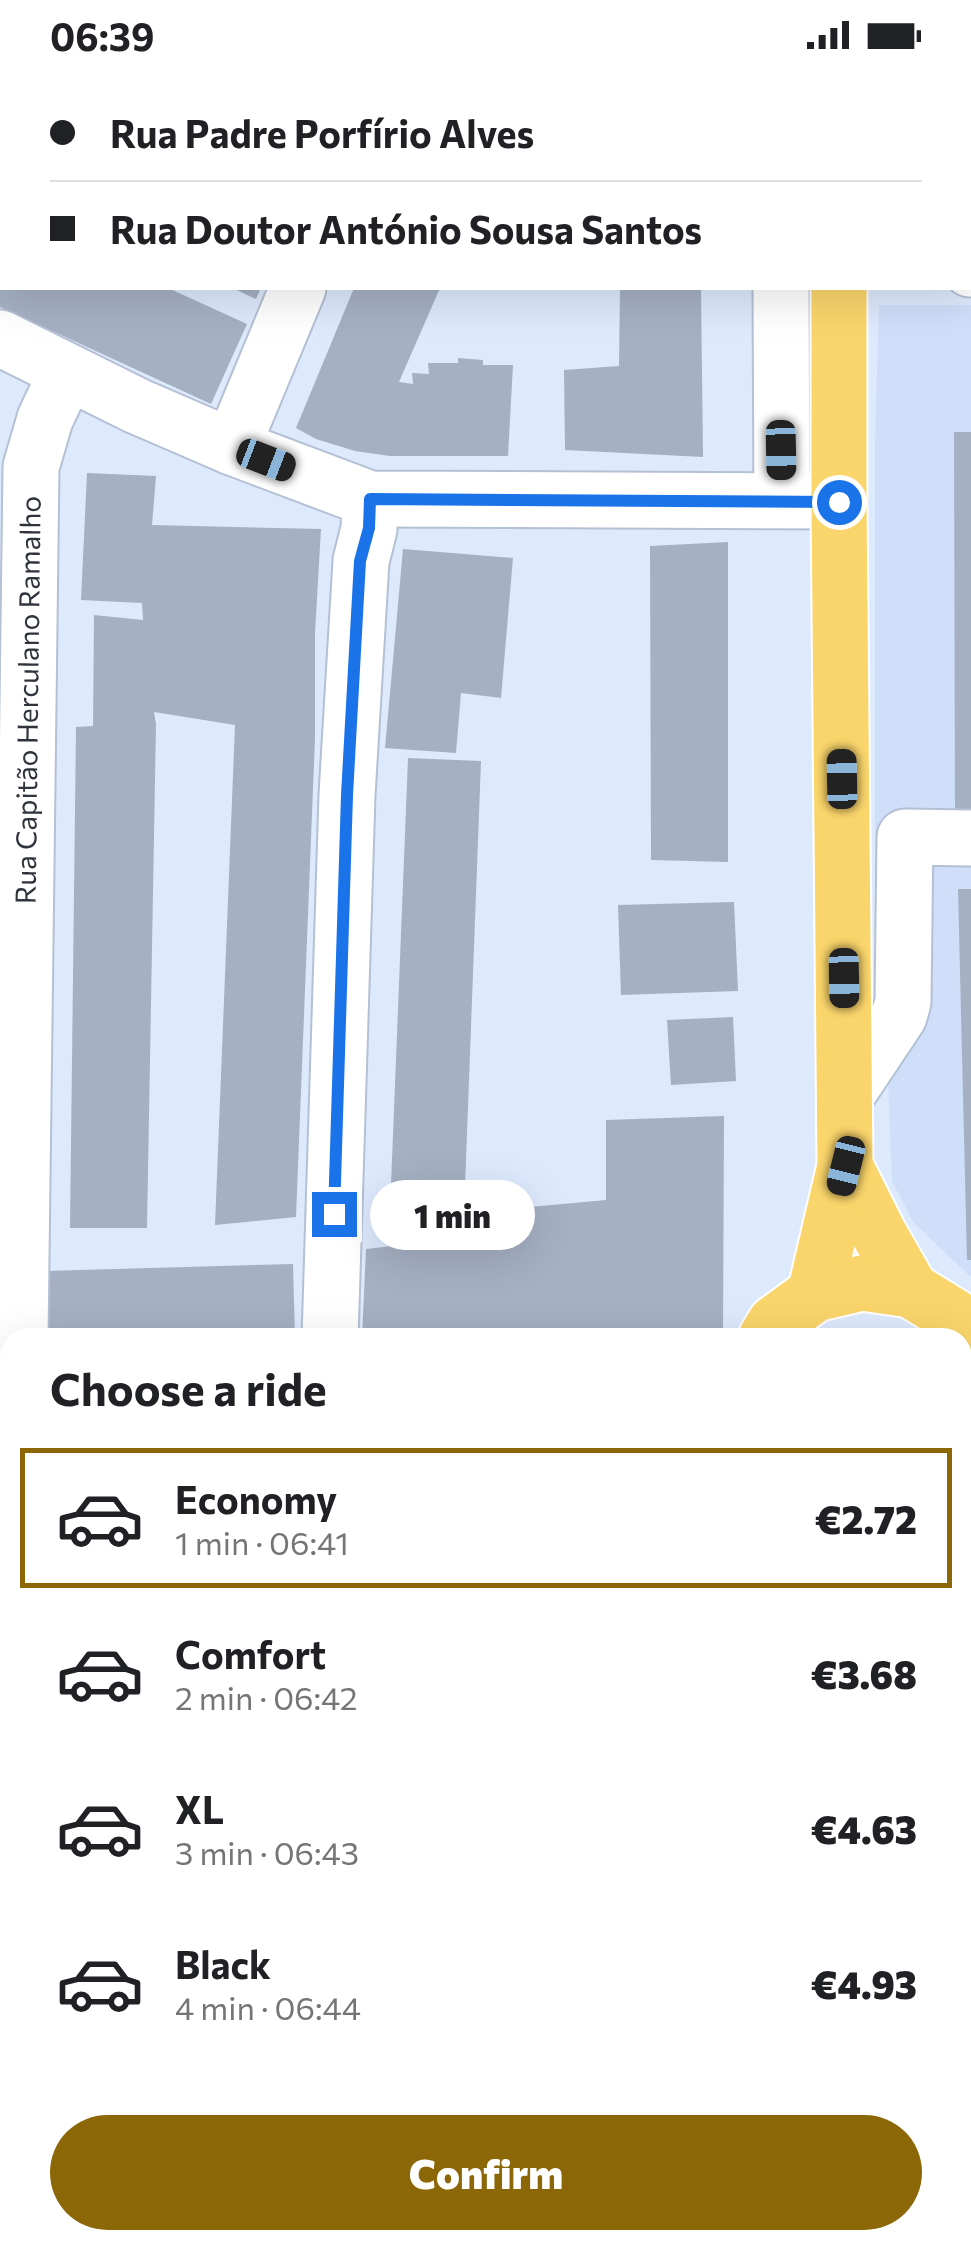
<!DOCTYPE html>
<html lang="en">
<head>
<meta charset="utf-8">
<style>
	:root { --surface:#fff; --page:#f6f6f6; --text:#202124; --muted:#757577; --line:#e0e0e0; --accent:#8b6707 }
	body { margin:0; font-family:Commissioner,sans-serif; background:var(--page); color:var(--text); height:100vh; display:flex; flex-direction:column; font-size:38px; white-space:nowrap }
	* { box-sizing:border-box; margin:0 }
	p { font-size:32px; color:var(--muted) }
	.icon { flex:none; width:55px; height:55px; fill:none; stroke:currentColor; stroke-width:2; stroke-linecap:round; stroke-linejoin:round }
	.map { position:relative; flex:1; overflow:hidden }
	.sheet { position:absolute; left:0px; top:1258px; width:972px; height:922px; display:flex; flex-direction:column; background:var(--surface); border-radius:30px 30px 0 0; box-shadow:0 10px 40px #0002 }
	.sheet>* { flex:none }
	.guide { position:absolute; left:0px; top:0px; width:972px; height:220px; box-shadow:0 10px 40px #0002; display:grid; align-content:center; height:220px; padding:0 50px; background:var(--surface) }
	.end { position:absolute; width:45px; height:45px; margin:-22px; border:12px solid #1a73e8; background:#fff; box-shadow:0 0 0 5px #fff }
	.from { border-radius:50% }
	.bubble { position:absolute; height:70px; border-radius:35px; background:var(--surface); box-shadow:0 10px 40px #0002; font-size:32px; font-weight:800; line-height:70px; text-align:center }
	.car { position:absolute; width:30px; height:60px; margin:-30px -15px; border-radius:12px; box-shadow:0 0 8px 2px #0007; background:linear-gradient(#222 24%,#8ab4d8 0 40%,#222 0 76%,#8ab4d8 0 86%,#222 0) }
	.guide b { display:flex; align-items:center; gap:35px; height:95px; font-size:38px }
	.guide b+b { border-top:2px solid var(--line) }
	.guide i { width:25px; height:25px; background:var(--text) }
	ul { padding:0; list-style:none }
	li { display:flex; align-items:center; gap:30px; height:140px; margin:0 20px 15px; padding:0 30px; border:5px solid transparent; border-radius:0px }
	li div { flex:1 }
	li b { display:block; font-size:38px }
	li em { font-style:normal; font-weight:800 }
	li.active { border-color:var(--accent) }
	li>.icon { width:90px; height:90px; stroke-width:1.5 }
	h2 { padding:0 50px; font-size:45px; line-height:120px }
	.cta { display:flex; gap:20px; margin-top:auto; padding:20px 50px }
	.cta a { flex:1; height:115px; border-radius:60px; background:var(--accent); color:#fff; font-size:40px; font-weight:800; line-height:115px; text-align:center }
	.status { display:flex; justify-content:space-between; align-items:center; height:70px; padding:0 50px; background:var(--surface); direction:ltr }
	.status svg { height:28px; fill:currentColor }
	.map>svg:first-child { display:block }
</style>
</head>
<body>
<div class="status"><b>06:39</b><svg viewBox="0 0 49 12"><path d="M0 12V9h3v3zM5 12V6h3v6zM10 12V3h3v9zM15 12V0h3v12zM26 1h20v11H26zM47 4h2v5h-2z"/></svg></div>
<div class="map">
<svg width="971" height="2178" viewBox="0 0 971 2178">
	<defs>
		<pattern id="grass-tufts" width="24" height="20" patternUnits="userSpaceOnUse" patternTransform="scale(2.5)"><rect width="24" height="20" fill="#dcc8a0"/><path d="M3 7l-1-3M5 7V3M7 7l1-3M15 17l-1-3M17 17v-4M19 17l1-3" fill="none" stroke="#bdac8b"/></pattern>
		<pattern id="park-crowns" width="20" height="18" patternUnits="userSpaceOnUse" patternTransform="scale(2.5)"><rect width="20" height="18" fill="#dcc8a0"/><path d="M2 6a3 3 0 1 1 6 0M12 15a3 3 0 1 1 6 0" fill="none" stroke="#bdac8b"/></pattern>
		<pattern id="garden-dots" width="8" height="8" patternUnits="userSpaceOnUse" patternTransform="scale(2.5)"><rect width="8" height="8" fill="#dcc8a0"/><path d="M2 2h.1M6 6h.1" fill="none" stroke="#bdac8b" stroke-width="1.8" stroke-linecap="round"/></pattern>
	</defs>
	<rect width="100%" height="100%" fill="#dde9fd"/>
	<!-- built -->
	<path fill="#cfdef9" d="M879,235H971V1207L913,1152L892,1111L888,1010L875,1009V370Z"/>
	<!-- grass -->
	<g fill="url(#grass-tufts)">
		<path d="M971,1464V1552L963,1551L962,1471Z"/>
		<path d="M435,2170H504L507,2178H437Z"/>
	</g>
	<!-- park -->
	<rect fill="url(#park-crowns)" x="87" y="0" width="178" height="2"/>
	<!-- garden -->
	<path fill="url(#garden-dots)" d="M10,1720V1939L0,1940V1721Z"/>
	<!-- building -->
	<g fill="#a5b0c3">
		<path d="M0,218H168L247,254L211,334L0,237Z"/>
		<path d="M232,218H261L256,229Z"/>
		<path d="M354,218H440L399,312L413,314L412,303L429,304L428,293H458V288L483,290V295H513L508,386H390L355,381L316,369L296,358Z"/>
		<path d="M620,218H701L703,387L565,380L564,300L619,296Z"/>
		<path d="M954,362H971V740H955Z"/>
		<path d="M87,403L156,406L152,455L321,459L315,563V668L296,1147L215,1155L235,655L154,642L156,654L147,1158H70L76,657L93,656L94,545L143,550L142,533L81,530Z"/>
		<path d="M728,472V792L651,790L650,476Z"/>
		<path d="M403,479L513,488L501,628L461,623L456,683L385,678Z"/>
		<path d="M408,688L481,691L464,1143L606,1130V1050L724,1046L723,1264L557,1268H362L366,1179L392,1176L390,1140Z"/>
		<path d="M958,819H971V1190H967Z"/>
		<path d="M734,832L738,921L621,925L618,835Z"/>
		<path d="M733,947L736,1011L671,1015L667,950Z"/>
		<path d="M293,1194L295,1268H47L44,1201Z"/>
		<rect x="0" y="1424" width="10" height="82"/>
		<rect x="962" y="2025" width="9" height="83"/>
		<path d="M962,2162H971V2178H914L915,2170H962Z"/>
		<path d="M536,2170H562L564,2178H538Z"/>
		<path d="M739,2170H799L800,2178H739Z"/>
	</g>
	<g fill="none" stroke-linecap="round" stroke-linejoin="round">
		<defs>
			<g id="minor">
				<path d="M780,0V2"/>
				<path d="M899,0V2"/>
				<path d="M970,199H971"/>
				<path d="M781,218L782,430"/>
				<path d="M0,268L137,336L232,377L370,429L839,431"/>
				<path d="M232,377L298,218"/>
				<path d="M845,1027L899,946L903,932L905,767L971,768"/>
				<path id="s1" d="M20,1268L31,397L45,349L67,302"/>
				<path d="M330,1268L347,725L361,491L369,459L370,429"/>
			</g>
			<g id="major">
				<path d="M838,0V2"/>
				<path d="M845,1096L879,1164L911,1220"/>
				<path d="M815,1224L845,1096L839,431V218"/>
				<path d="M766,1268L775,1253L815,1224L862,1213L911,1220L953,1246L971,1271"/>
				<path d="M0,1320H10"/>
				<path d="M0,1372H10"/>
				<path d="M962,1419L971,1405"/>
				<path d="M856,2170V2178"/>
			</g>
		</defs>
		<!-- minor casing -->
		<use href="#minor" stroke="#b4c0d3" stroke-width="59"/>
		<!-- major casing -->
		<use href="#major" stroke="#fff" stroke-width="59"/>
		<!-- path -->
		<g stroke="#929aa9" stroke-width="6" stroke-dasharray="8 8" stroke-linecap="butt">
			<path d="M0,1553H10"/>
			<path d="M0,1707L10,1705"/>
		</g>
		<!-- minor -->
		<use href="#minor" stroke="#fff" stroke-width="55"/>
		<!-- major -->
		<use href="#major" stroke="#fad56b" stroke-width="55"/>
	</g>
	<g fill="none" stroke-linecap="round" stroke-linejoin="round">
		<!-- route -->
		<path stroke="#1a73e8" stroke-width="12" d="M334,1144L347,725L360,491L369,458L370,429L839,432"/>
	</g>
	<g text-anchor="middle" stroke-width="10" stroke-linejoin="round" paint-order="stroke">
		<!-- street labels -->
		<g font-size="28" fill="#2f333b" stroke="#fff">
			<text dy="10" stroke="none"><textPath href="#s1" startOffset="638">Rua Capitão Herculano Ramalho</textPath></text>
		</g>
	</g>
</svg>
<i class="end from" style="left:839px;top:432px"></i>
<i class="end" style="left:334px;top:1144px"></i>
<div class="bubble" style="left:370px;top:1110px;width:165px">1 min</div>
<i class="car" style="left:781px;top:380px;rotate:179deg"></i>
<i class="car" style="left:266px;top:390px;rotate:111deg"></i>
<i class="car" style="left:842px;top:709px;rotate:359deg"></i>
<i class="car" style="left:844px;top:908px;rotate:179deg"></i>
<i class="car" style="left:846px;top:1096px;rotate:194deg"></i>
<div class="guide">
<b><i class="from"></i>Rua Padre Porfírio Alves</b>
<b><i></i>Rua Doutor António Sousa Santos</b>
</div>
<section class="sheet">
<h2>Choose a ride</h2>
<ul>
<li class="active"><svg class="icon" aria-label="car" viewBox="0 0 24 24"><path d="M5 17H2v-5l4-1 3-4h7l3 4 3 1v5h-3M9 17h6M6 11h13"/><circle cx="7" cy="17" r="2"/><circle cx="17" cy="17" r="2"/></svg><div><b>Economy</b><p>1 min · 06:41</p></div><em>€2.72</em></li>
<li><svg class="icon" aria-label="car" viewBox="0 0 24 24"><path d="M5 17H2v-5l4-1 3-4h7l3 4 3 1v5h-3M9 17h6M6 11h13"/><circle cx="7" cy="17" r="2"/><circle cx="17" cy="17" r="2"/></svg><div><b>Comfort</b><p>2 min · 06:42</p></div><em>€3.68</em></li>
<li><svg class="icon" aria-label="car" viewBox="0 0 24 24"><path d="M5 17H2v-5l4-1 3-4h7l3 4 3 1v5h-3M9 17h6M6 11h13"/><circle cx="7" cy="17" r="2"/><circle cx="17" cy="17" r="2"/></svg><div><b>XL</b><p>3 min · 06:43</p></div><em>€4.63</em></li>
<li><svg class="icon" aria-label="car" viewBox="0 0 24 24"><path d="M5 17H2v-5l4-1 3-4h7l3 4 3 1v5h-3M9 17h6M6 11h13"/><circle cx="7" cy="17" r="2"/><circle cx="17" cy="17" r="2"/></svg><div><b>Black</b><p>4 min · 06:44</p></div><em>€4.93</em></li>
</ul>
<div class="cta"><a>Confirm</a></div>
</section>
</div>
</body>
</html>
